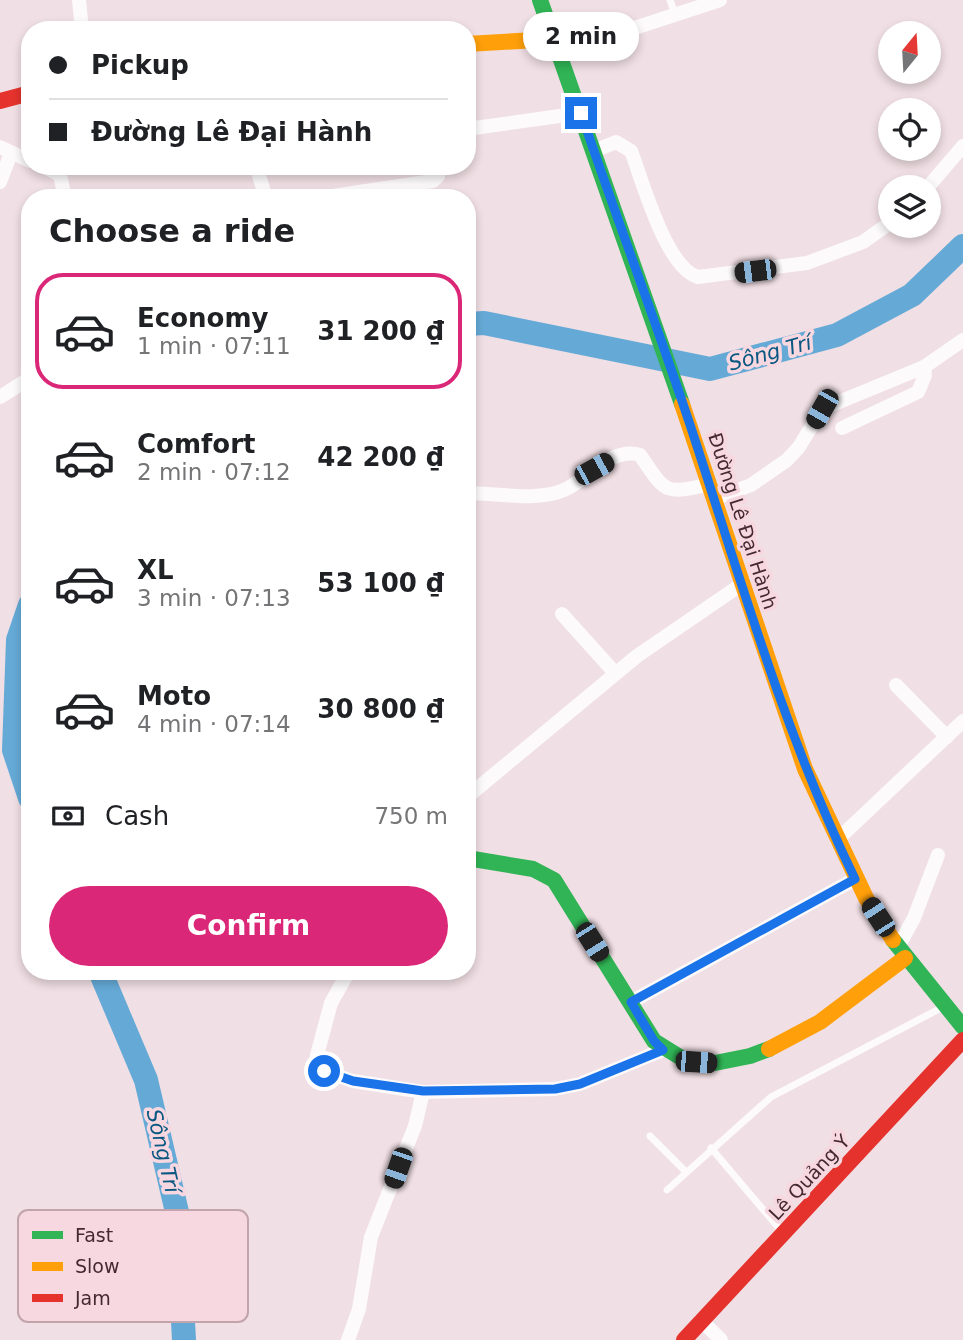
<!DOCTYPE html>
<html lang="en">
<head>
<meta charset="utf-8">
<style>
	:root { --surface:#fff; --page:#f6f6f6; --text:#202124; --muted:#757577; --line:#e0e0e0; --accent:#db2777 }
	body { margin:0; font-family:"DejaVu Sans",sans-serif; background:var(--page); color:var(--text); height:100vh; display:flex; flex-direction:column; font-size:26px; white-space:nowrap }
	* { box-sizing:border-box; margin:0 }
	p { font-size:23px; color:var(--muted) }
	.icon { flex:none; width:38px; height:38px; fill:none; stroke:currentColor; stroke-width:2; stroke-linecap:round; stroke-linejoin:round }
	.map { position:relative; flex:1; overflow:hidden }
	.details { position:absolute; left:21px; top:189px; width:455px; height:791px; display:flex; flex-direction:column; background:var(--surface); border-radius:28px; box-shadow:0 4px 10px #0003 }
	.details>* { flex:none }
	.hud { position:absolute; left:21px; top:21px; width:455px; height:154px; border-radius:28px; box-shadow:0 4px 10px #0003; display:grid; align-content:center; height:154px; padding:0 28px; background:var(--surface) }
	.needle { width:46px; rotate:18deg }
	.fabs { position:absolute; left:878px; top:21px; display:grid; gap:14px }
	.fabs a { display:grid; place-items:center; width:63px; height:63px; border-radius:50%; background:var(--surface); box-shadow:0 4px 10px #0003; font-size:35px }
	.end { position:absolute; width:32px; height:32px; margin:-16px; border:9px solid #1a73e8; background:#fff; box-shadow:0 0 0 4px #fff }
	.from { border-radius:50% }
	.bubble { position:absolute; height:49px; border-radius:24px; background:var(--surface); box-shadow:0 4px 10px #0003; font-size:23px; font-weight:800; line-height:49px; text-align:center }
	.car { position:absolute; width:21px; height:42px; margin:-21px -10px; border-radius:9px; box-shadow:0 0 5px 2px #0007; background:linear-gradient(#222 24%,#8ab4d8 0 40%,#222 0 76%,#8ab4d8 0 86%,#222 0) }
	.hud b { display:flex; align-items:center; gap:24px; height:66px; font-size:26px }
	.hud b+b { border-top:2px solid var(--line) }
	.hud i { width:18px; height:18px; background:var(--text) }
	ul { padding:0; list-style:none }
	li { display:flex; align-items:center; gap:21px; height:116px; margin:0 14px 10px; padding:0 14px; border:4px solid transparent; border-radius:28px }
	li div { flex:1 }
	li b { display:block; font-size:26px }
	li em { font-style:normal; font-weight:800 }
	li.active { border-color:var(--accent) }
	li>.icon { width:63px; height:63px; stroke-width:1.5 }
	h2 { padding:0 28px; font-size:32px; line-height:84px }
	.pay { display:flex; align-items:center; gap:18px; height:77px; padding:0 28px; font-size:26px }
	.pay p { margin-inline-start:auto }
	.button { display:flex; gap:14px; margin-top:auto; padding:14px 28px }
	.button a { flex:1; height:80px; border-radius:42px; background:var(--accent); color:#fff; font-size:28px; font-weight:800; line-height:80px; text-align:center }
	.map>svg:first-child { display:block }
</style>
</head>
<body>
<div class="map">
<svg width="963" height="1340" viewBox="0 0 963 1340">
	<rect width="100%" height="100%" fill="#f0dfe4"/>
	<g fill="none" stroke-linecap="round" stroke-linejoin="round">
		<!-- river -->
		<g stroke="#65aad7" stroke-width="24">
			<path d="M467,324L484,323L710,369L837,335L912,295L963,246"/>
			<path d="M30,605L18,640L14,750L30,798"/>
			<path d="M100,971L146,1080L177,1212L184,1340"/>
		</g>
		<!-- lane -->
		<g stroke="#fdfafb" stroke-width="7">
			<path d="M670,0L675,14"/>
			<path d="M650,1136L686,1172"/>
			<path d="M711,1148L783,1233"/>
			<path d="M667,1190L771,1097L941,1008"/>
		</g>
		<!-- street -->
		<g stroke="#fdfafb" stroke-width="14">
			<path d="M79,0L82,30"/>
			<path d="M558,53L720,0"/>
			<path d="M467,129L581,113"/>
			<path d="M0,147L30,161"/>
			<path d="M594,151L616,142L631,151C643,182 666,268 698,277L807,263L863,242L891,222"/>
			<path d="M43,166L60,175L65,198"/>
			<path d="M256,166L266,198"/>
			<path d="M0,182L11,153"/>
			<path d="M928,187L963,146"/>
			<path d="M319,198L433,181L438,176L435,166"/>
			<path d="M0,397L30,378"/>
			<path d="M842,428L918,392L925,375L924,367"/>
			<path d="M467,493C497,493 536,502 564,490C587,480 612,446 640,455C665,491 663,496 709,484"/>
			<path d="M714,499L751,485L787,460L799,447L822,409L924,367L963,340"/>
			<path d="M562,614L615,673"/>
			<path d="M896,685L947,737"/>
			<path d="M467,797L637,656L742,584"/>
			<path d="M837,840L963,721"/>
			<path d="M898,947L914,918L938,855"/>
			<path d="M349,971L331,1003L317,1055L324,1071L353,1081L423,1092L555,1089L580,1084L663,1050"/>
			<path d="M631,1002L855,879"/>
			<path d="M701,1320L721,1340"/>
			<path d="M348,1340L359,1309L371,1237L415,1126L423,1092"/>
		</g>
		<!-- fast -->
		<g stroke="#30b455" stroke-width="16">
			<path d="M540,0L682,404"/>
			<path d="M467,858L533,869L554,880L654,1041L683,1059L715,1063L750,1056L769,1049"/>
			<path d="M893,940L963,1027"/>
		</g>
		<!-- slow -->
		<g stroke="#ff9f0a" stroke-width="16">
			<path d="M467,44L553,39"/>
			<path d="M682,404L805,769L866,898L893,940"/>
			<path d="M769,1049L820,1022L905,958"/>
		</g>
		<!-- jam -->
		<g stroke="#e5322d" stroke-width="16">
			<path d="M0,101L30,93"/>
			<path d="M684,1340L963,1040"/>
		</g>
	</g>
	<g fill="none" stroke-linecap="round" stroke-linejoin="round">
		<!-- route -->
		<path stroke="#1a73e8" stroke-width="9" d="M324,1071L353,1081L423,1091L555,1089L580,1084L663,1050L654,1041L631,1002L855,879C787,739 744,591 696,443C660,332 618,223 581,113"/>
	</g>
	<g text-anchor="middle" stroke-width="7" stroke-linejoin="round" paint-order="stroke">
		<!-- street labels -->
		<g font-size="19" fill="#452931" stroke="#f7d8e0">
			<text transform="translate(743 521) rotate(72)" y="7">Đường Lê Đại Hành</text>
			<text transform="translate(809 1177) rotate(-47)" y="7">Lê Quảng Ý</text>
		</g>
		<!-- water labels -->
		<g font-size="21" font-style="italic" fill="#0a5882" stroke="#f7d8e0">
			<text transform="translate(770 353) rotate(-15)" y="7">Sông Trí</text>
			<text transform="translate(163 1151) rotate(77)" y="7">Sông Trí</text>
		</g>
	</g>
	<!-- legend -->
	<rect x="18" y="1210" width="230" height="112" rx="10" fill="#f7d8e0" stroke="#c2a4ac" stroke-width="2"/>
	<rect x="32" y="1231" width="31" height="8" fill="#30b455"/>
	<rect x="32" y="1262" width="31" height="9" fill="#ff9f0a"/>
	<rect x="32" y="1294" width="31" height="8" fill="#e5322d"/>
	<g font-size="19" fill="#452931">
		<text x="75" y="1242">Fast</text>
		<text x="75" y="1273">Slow</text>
		<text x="75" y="1305">Jam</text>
	</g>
</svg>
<div class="fabs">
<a><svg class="needle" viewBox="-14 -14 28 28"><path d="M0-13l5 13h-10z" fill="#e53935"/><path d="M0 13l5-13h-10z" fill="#757577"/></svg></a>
<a><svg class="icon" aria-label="locate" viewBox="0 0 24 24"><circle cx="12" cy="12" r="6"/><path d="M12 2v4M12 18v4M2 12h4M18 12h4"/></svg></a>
<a><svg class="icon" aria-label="layers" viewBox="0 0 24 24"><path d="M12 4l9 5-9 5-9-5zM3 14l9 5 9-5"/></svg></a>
</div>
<i class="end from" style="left:324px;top:1071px"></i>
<i class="end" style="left:581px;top:113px"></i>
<div class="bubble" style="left:523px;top:12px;width:116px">2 min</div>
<i class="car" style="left:755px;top:271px;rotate:263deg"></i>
<i class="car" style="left:822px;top:409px;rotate:210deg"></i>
<i class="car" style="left:594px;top:469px;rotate:61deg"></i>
<i class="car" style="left:878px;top:917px;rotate:327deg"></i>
<i class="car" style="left:592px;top:942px;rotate:148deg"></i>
<i class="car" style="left:696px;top:1062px;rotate:94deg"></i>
<i class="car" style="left:398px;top:1168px;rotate:199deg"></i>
<div class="hud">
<b><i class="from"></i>Pickup</b>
<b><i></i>Đường Lê Đại Hành</b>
</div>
<section class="details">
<h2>Choose a ride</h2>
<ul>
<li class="active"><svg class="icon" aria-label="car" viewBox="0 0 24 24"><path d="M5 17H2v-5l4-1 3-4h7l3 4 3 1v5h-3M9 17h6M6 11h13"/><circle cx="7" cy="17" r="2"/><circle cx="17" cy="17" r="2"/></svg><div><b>Economy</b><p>1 min · 07:11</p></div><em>31 200 ₫</em></li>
<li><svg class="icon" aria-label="car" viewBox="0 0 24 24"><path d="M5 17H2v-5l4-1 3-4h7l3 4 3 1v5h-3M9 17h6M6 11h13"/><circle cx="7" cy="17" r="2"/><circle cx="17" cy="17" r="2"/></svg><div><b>Comfort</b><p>2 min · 07:12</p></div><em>42 200 ₫</em></li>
<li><svg class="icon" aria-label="car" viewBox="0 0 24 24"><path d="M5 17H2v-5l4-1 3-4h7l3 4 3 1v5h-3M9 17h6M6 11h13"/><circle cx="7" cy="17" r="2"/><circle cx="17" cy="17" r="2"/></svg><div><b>XL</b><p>3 min · 07:13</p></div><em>53 100 ₫</em></li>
<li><svg class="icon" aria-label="car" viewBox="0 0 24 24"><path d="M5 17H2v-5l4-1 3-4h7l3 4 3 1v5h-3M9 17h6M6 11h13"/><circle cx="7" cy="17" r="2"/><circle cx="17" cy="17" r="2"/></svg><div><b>Moto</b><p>4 min · 07:14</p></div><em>30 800 ₫</em></li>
</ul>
<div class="pay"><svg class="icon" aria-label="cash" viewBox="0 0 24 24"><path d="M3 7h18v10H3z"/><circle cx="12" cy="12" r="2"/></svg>Cash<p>750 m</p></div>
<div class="button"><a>Confirm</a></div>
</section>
</div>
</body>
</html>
